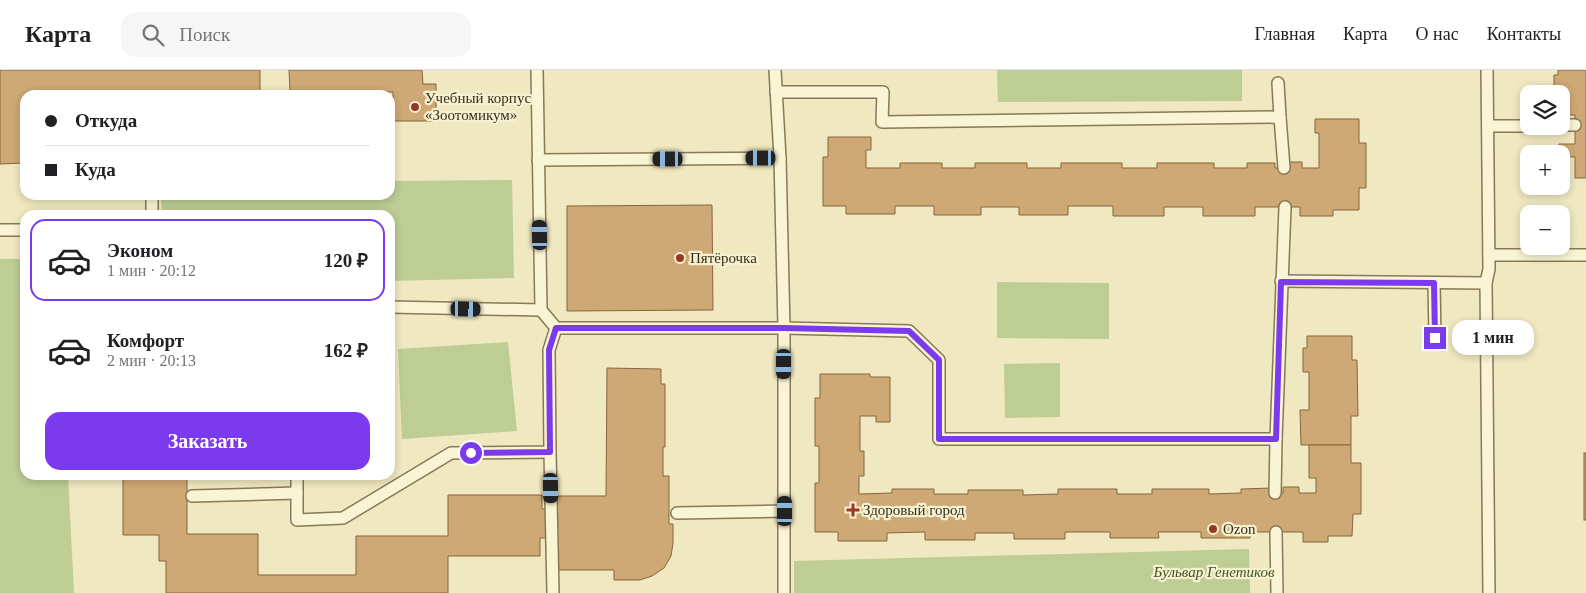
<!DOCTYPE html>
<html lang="ru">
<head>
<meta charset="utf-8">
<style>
	:root { --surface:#fff; --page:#f6f6f6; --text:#202124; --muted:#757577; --line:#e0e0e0; --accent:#7c3aed }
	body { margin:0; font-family:"Times New Roman",serif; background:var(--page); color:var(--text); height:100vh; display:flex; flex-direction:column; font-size:19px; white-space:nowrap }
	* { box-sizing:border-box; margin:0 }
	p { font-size:16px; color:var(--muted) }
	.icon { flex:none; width:28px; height:28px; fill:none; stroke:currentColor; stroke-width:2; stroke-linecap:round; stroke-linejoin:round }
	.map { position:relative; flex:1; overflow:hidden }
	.sheet { position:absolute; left:20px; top:140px; width:375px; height:270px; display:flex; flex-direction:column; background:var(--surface); border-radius:15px; box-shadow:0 2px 8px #0003 }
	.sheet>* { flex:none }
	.banner { position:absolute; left:20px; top:20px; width:375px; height:110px; border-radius:15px; box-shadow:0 2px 8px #0003; display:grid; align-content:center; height:110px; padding:0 25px; background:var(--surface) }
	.fabs { position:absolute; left:1520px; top:15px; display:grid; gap:10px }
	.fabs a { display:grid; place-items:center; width:50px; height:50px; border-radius:10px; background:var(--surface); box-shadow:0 2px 8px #0003; font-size:25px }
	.end { position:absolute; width:22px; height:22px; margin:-11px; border:6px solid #7c3aed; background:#fff; box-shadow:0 0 0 2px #fff }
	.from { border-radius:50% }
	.bubble { position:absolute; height:35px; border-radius:15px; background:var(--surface); box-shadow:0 2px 8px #0003; font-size:16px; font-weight:700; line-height:35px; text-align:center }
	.car { position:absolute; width:15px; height:30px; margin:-15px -8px; border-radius:6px; box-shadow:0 0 4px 1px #0007; background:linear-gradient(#222 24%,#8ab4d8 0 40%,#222 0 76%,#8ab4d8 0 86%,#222 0) }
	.banner b { display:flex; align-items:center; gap:18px; height:48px; font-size:19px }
	.banner b+b { border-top:1px solid var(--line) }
	.banner i { width:12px; height:12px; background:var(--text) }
	ul { padding:9px 0 0; list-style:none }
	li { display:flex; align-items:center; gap:15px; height:82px; margin:0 10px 8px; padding:0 15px; border:2px solid transparent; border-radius:15px }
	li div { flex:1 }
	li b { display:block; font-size:19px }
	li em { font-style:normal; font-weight:700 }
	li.active { border-color:var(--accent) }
	li>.icon { width:45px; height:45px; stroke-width:1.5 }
	.cta { display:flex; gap:10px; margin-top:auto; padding:10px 25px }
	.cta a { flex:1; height:58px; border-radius:15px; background:var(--accent); color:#fff; font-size:20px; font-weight:700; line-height:58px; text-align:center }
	header { display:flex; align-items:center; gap:30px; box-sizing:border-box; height:70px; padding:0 25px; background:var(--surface); border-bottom:1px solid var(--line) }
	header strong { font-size:24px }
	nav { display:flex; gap:28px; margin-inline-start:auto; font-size:18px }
	.search { width:350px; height:45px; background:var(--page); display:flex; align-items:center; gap:12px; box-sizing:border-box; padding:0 18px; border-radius:15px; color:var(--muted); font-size:19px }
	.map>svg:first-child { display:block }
</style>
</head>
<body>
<header>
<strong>Карта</strong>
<div class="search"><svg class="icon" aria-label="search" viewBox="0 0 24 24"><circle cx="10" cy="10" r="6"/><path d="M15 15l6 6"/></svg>Поиск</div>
<nav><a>Главная</a><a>Карта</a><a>О нас</a><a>Контакты</a></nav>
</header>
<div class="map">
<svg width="1586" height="523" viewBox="0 0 1586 523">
	<rect width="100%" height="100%" fill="#efe8c0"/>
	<!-- green -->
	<g fill="#bdcd94">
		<path d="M997,0H1242V31L998,32Z"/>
		<path d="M512,110L514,208L390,211V145H162L161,125H390V111Z"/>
		<path d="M0,189H25V405H68L74,523H0Z"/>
		<path d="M997,212L1109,213V269L997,268Z"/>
		<path d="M508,272L517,361L402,369L398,279Z"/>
		<path d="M1060,293V347L1005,348L1004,294Z"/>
		<path d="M1249,479L1250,523H794V491Z"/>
	</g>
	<!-- building -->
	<g fill="#cea875" stroke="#87663d">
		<path d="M0,0H260V24L25,25V93L0,94Z"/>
		<path d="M289,0H422L423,14H436V51H393V22H290Z"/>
		<path d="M1558,0H1586V108H1575V87H1561V84H1559V74H1575V45H1562L1561,24H1554V5H1558Z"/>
		<path d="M1315,49H1359V73H1366V118H1359V140H1333V146H1300V137H1255V146H1203V137H1164V146H1113V136H1068V145H1019V137H981V145H934V136H895V144H846V136H823V87H828V67H871V80H866V98H900V93H942V98H975V93H1027V98H1061V93H1122V98H1157V93H1214V98H1247V93H1275V98H1284L1289,92H1302V98H1319V63H1315Z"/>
		<path d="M712,135L713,240L567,241V136Z"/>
		<path d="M1307,266H1352V290H1357L1358,346H1351V375H1301L1300,340H1309V302H1303V278H1307Z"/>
		<path d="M607,298L661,299V314H665V377H663V406H669V454H673V473L671,486L664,498L652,506L640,510H614V500H554V468H540V486H448V523H166V491H159V465H123V405H187V464H258V505H356V466H448V425H542V439H557V426H606Z"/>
		<path d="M820,304H870V307H890V352H876V346H860V381H864V406H859V424L892,423V419H934V424H968V420H1023V425L1058,424V419H1117V424H1152V419H1209V424L1241,423V419L1272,418V423H1283V417H1299V423H1316V408H1309V375H1351V393H1361V444H1353L1352,466H1328V472H1303V462H1250V468H1201V462H1158L1159,468H1110V462H1065V469H1014V463H975V470H925V462L887,463V471H838V462H815V413H819V376H815V328H820Z"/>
		<rect x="1584" y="383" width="2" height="67"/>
	</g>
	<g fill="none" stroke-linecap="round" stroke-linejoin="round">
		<defs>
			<g id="lane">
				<path d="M537,0L541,240L556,258H784L909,261L939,290V369H1276"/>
				<path d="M775,0L780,88L784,258V523"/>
				<path d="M1487,0L1489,199L1486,213L1489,523"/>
				<path d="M1278,13L1280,47"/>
				<path d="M776,22H883L882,52L1280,47L1284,98"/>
				<path d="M1561,55H1575"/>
				<path d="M1488,56H1529"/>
				<path d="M538,90L780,88"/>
				<path d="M152,125V145"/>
				<path d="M0,160H25"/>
				<path d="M1489,185H1586"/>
				<path d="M1281,211L1486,213"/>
				<path d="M1434,213L1435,268"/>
				<path d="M390,237L541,240"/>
				<path d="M550,382L553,523"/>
				<path d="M297,405V450L343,448L451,383L550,382L549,280L556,258"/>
				<path d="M1275,423L1276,369L1285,137"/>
				<path d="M192,426L297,423"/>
				<path d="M677,443L785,441"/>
				<path d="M1276,462L1277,523"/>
			</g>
		</defs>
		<!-- lane casing -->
		<use href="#lane" stroke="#887958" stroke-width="14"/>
		<!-- lane -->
		<use href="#lane" stroke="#f9f4d3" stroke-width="11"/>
	</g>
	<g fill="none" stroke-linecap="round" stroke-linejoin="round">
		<!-- route -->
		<path stroke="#7c3aed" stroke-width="6" d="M471,383L550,382L549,280L556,258H784L909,261L939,290V369H1276L1281,212L1434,213L1435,268"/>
	</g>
	<!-- markers -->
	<g fill="#983827" stroke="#f6f1d0" stroke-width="2">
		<circle cx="415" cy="37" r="5"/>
		<circle cx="680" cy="188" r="5"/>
		<path d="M850.5 432.5h5v5h5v5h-5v5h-5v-5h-5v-5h5z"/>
		<circle cx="1213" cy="459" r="5"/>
	</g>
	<g text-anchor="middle" stroke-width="4.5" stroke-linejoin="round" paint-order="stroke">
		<!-- poi labels -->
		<g font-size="15" fill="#372e1c" stroke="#f6f1d0" text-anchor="start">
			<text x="425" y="33">Учебный корпус<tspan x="425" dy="17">«Зоотомикум»</tspan></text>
			<text x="690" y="193">Пятёрочка</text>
			<text x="863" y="445">Здоровый город</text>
			<text x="1223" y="464">Ozon</text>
		</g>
		<!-- park labels -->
		<g font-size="15" font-style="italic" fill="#405423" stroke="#f6f1d0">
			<text x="1214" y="507">Бульвар Генетиков</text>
		</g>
	</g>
</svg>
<div class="fabs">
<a><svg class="icon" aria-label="layers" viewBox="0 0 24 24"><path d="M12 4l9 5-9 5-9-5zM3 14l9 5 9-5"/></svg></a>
<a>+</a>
<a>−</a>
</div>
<i class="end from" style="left:471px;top:383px"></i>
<i class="end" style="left:1435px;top:268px"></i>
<div class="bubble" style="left:1452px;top:250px;width:82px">1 мин</div>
<i class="car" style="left:761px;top:88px;rotate:270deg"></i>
<i class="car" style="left:668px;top:89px;rotate:270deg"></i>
<i class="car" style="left:540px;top:165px;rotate:359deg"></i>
<i class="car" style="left:466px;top:239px;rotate:91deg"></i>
<i class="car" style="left:784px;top:294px;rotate:180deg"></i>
<i class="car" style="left:551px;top:418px;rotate:179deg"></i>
<i class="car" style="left:785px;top:441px;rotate:0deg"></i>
<div class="banner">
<b><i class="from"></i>Откуда</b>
<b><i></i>Куда</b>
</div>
<section class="sheet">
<ul>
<li class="active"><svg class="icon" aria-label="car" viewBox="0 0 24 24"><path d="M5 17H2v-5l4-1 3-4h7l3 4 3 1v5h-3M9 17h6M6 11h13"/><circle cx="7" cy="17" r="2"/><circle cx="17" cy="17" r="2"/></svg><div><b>Эконом</b><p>1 мин · 20:12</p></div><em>120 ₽</em></li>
<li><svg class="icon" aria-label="car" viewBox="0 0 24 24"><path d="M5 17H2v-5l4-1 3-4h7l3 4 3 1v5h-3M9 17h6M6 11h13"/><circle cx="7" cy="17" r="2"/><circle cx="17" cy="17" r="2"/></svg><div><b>Комфорт</b><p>2 мин · 20:13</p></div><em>162 ₽</em></li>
</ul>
<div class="cta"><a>Заказать</a></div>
</section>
</div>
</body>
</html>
